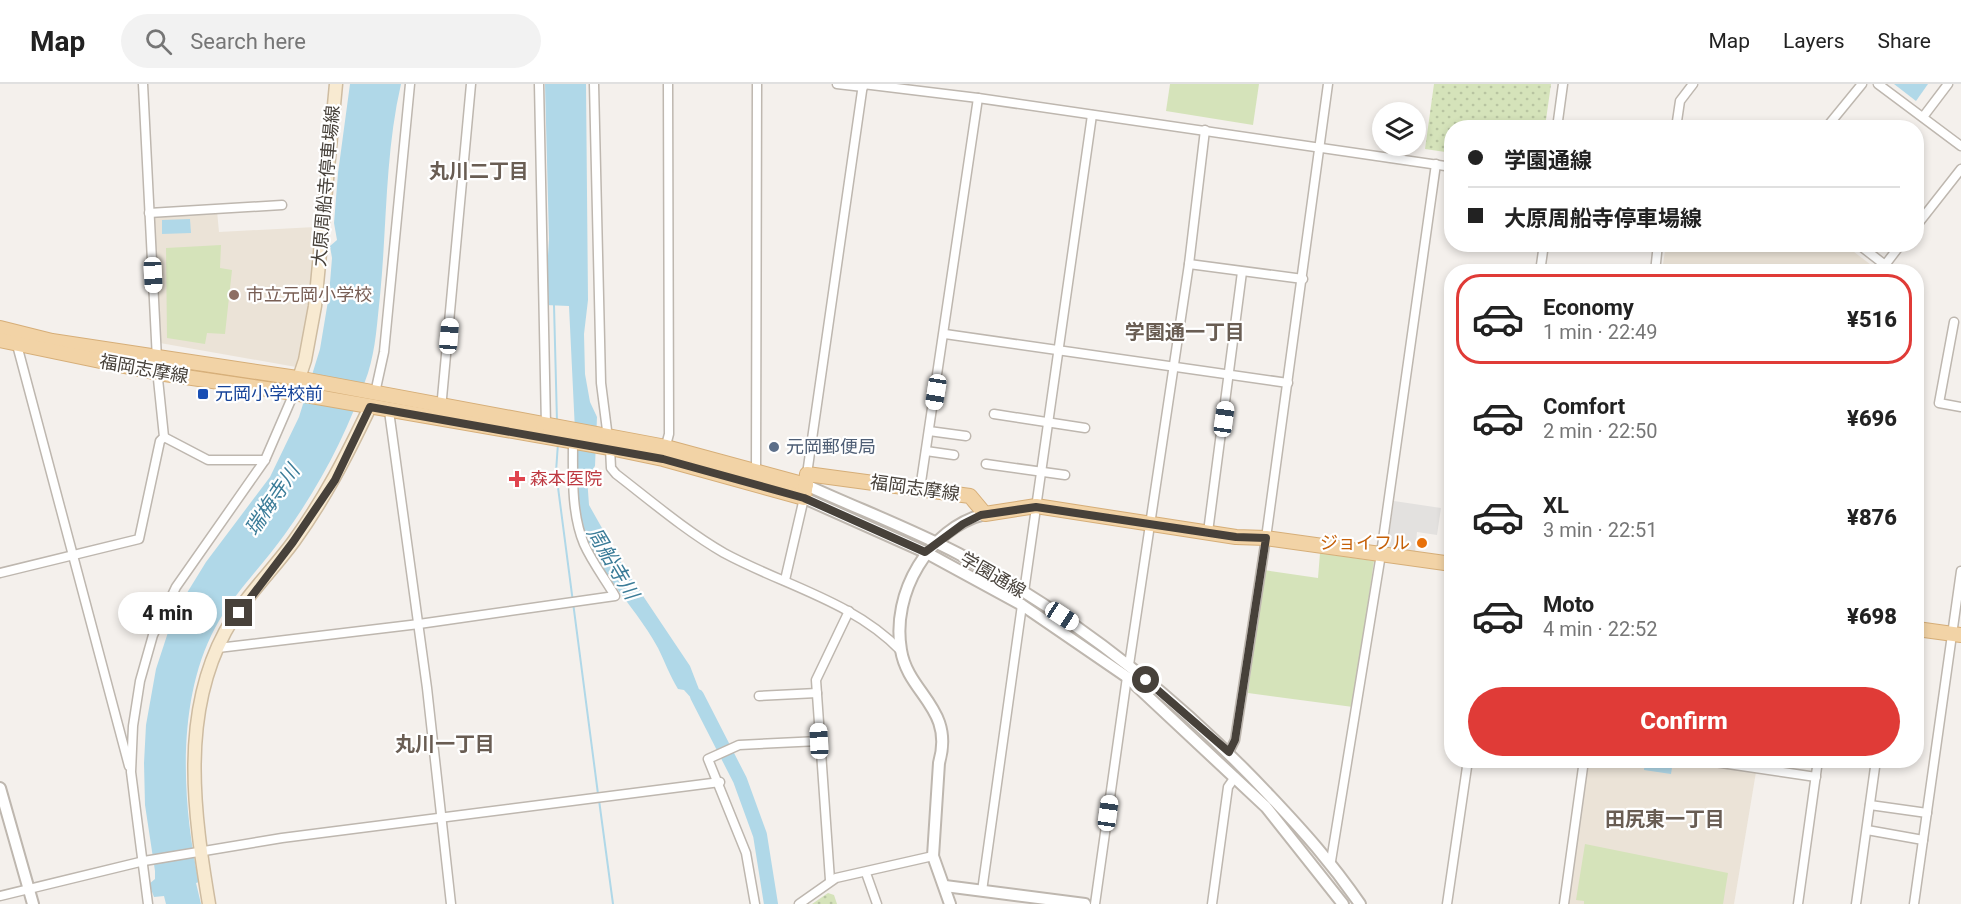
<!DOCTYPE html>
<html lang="en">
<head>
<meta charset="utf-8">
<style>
	:root { --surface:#fff; --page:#f2f2f2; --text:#222; --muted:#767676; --line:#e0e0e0; --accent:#e03b37 }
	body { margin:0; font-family:Roboto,"Noto Sans JP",sans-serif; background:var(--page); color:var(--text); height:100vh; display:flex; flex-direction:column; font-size:22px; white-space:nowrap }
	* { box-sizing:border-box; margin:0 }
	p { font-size:20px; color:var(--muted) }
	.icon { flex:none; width:33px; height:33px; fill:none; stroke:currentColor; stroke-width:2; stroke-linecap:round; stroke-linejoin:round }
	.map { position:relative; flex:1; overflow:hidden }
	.panel { position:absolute; left:1444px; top:180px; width:480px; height:504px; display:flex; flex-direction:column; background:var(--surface); border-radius:24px; box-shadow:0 3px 9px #0003 }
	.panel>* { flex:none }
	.guide { position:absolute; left:1444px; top:36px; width:480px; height:132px; border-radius:24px; box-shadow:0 3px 9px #0003; display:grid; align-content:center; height:132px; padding:0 24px; background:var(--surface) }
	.buttons { position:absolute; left:1372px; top:18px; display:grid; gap:12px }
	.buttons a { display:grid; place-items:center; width:54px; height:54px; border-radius:50%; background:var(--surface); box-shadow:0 3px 9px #0003; font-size:30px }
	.end { position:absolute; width:27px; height:27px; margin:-14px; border:8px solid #47413a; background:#fff; box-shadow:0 0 0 3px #fff }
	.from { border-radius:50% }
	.bubble { position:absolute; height:42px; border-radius:21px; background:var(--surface); box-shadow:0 3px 9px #0003; font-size:20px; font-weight:800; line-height:42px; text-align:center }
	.car { position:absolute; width:18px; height:36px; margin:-18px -9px; border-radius:8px; box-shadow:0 0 4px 2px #0007; background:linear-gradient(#fff 24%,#345 0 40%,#fff 0 76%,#345 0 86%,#fff 0) }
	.guide b { display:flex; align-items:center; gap:21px; height:57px; font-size:22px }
	.guide b+b { border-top:2px solid var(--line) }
	.guide i { width:15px; height:15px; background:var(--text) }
	ul { padding:10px 0 0; list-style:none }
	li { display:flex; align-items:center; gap:18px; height:90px; margin:0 12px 9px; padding:0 12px; border:3px solid transparent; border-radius:24px }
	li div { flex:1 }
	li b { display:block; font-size:22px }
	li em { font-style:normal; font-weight:800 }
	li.active { border-color:var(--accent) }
	li>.icon { width:54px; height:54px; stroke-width:1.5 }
	.primary-button { display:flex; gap:12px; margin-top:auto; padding:12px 24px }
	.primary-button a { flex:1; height:69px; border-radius:36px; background:var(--accent); color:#fff; font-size:24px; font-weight:800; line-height:69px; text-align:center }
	header { display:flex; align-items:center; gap:36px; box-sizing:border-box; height:84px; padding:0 30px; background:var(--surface); border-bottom:2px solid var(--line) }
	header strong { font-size:28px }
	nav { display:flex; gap:33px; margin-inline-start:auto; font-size:21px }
	.search { width:420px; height:54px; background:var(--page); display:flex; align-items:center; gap:15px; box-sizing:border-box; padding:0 21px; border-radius:33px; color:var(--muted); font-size:22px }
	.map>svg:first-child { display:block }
</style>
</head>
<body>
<header>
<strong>Map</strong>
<div class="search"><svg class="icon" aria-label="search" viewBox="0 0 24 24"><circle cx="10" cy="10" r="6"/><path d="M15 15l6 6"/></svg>Search here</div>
<nav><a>Map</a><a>Layers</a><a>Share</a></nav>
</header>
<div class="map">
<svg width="1961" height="820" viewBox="0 0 1961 820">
	<defs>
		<pattern id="grass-dots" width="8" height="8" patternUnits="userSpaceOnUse" patternTransform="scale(1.5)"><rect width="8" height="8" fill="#d5e3ba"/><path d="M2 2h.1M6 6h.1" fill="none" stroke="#b8c4a1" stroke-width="1.8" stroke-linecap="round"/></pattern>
	</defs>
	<rect width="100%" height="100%" fill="#f4f0ec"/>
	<!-- education -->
	<g fill="#ebe3d7">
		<path d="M217,127L219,148L315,143L309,222L296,283L160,259L154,131Z"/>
		<path d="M1666,160L1845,161L1879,187H1662Z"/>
		<path d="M1588,677H1698L1697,680L1756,688L1734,820H1568Z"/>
	</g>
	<!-- grass -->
	<g fill="url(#grass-dots)">
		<path d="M1434,0H1551L1545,43L1452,44V69L1425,65Z"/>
		<path d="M828,809L834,811L837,820H812Z"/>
	</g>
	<!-- pitch -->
	<g fill="#d5e3ba">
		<path d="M1170,0H1259L1253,41L1166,27Z"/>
		<path d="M221,161L220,184L232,186L225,250L207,249L205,260L167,254L166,164Z"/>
		<path d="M1320,469L1374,477L1353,623L1248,609L1264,486L1318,494Z"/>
		<path d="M1585,760L1728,789L1723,820H1584V817L1576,816Z"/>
	</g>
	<!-- parking -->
	<path fill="#e3e1df" d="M1394,417L1441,424L1437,451L1417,448L1415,469L1387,465Z"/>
	<!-- water -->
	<g fill="#b0d8e8">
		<path d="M350,0H401C385,69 387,142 380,212C377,238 376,264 368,289C348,347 321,400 285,450C263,481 233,510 215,544C176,617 182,720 199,798L196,799L201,820H166L164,812L154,813L149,800L155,795V787L145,721L144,679L146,641L156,585L174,530L206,478L270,393L299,333L320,265L329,211L332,174L330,162L337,156L334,139L338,89Z"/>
		<path d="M545,0H586L588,216L584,250L585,290L590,318L597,333L595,382L587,393L589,421L625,485L690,582L707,626L702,632L693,616L684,606L678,605C670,592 665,578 658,564C631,515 594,488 579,430L569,222L545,221L549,155Z"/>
		<path d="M1894,0H1928L1916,17Z"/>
		<path d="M190,135L191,149L162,150V136Z"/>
		<path d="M1645,677H1673L1671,690L1644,686Z"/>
	</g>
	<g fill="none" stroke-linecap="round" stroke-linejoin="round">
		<!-- stream -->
		<g stroke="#b0d8e8" stroke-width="2">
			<path d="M554,221L557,338"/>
			<path d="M558,359L556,388L598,710"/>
			<path d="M599,716L613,820"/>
		</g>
		<!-- river -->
		<path stroke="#b0d8e8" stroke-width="14" d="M697,612L740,696L760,751L771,820"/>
		<defs>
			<g id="minor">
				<path d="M539,0L546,342"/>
				<path d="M594,0L601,299L608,354"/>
				<path d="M837,0L863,3"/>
				<path d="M1878,0L1961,62"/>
				<path d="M1923,33L1948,0"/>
				<path d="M1557,44L1563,0"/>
				<path d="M1676,44L1680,17L1693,0"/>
				<path d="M1826,44L1862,0"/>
				<path d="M149,129L282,121"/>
				<path d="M1917,141L1961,85"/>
				<path d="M1858,160L1885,181L1886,188"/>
				<path d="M1189,180L1303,195"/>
				<path d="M1885,181L1901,160"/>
				<path d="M1540,188L1544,160"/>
				<path d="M1655,188L1658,160"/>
				<path d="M1954,238L1939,319L1961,323"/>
				<path d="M945,250L1288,299"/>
				<path d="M17,261L129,682"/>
				<path d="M375,309L384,268L410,0"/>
				<path d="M441,325L471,0"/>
				<path d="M389,327L427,604L451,820"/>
				<path d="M994,330L1085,344"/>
				<path d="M929,347L966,352"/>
				<path d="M164,353L208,376H265"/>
				<path d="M610,364L611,384L616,390C651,417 686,447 724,469C783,501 853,517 901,567"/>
				<path d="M665,365L669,350L668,0"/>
				<path d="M926,367L954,371"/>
				<path d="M986,380L1065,391"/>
				<path d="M756,387L757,0"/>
				<path d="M807,390L863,0L978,14L1452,83"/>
				<path d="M920,405L978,14"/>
				<path d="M1208,448L1242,188"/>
				<path d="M0,489L139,455L160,357L164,353L158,295L143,0"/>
				<path d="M785,496L804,414"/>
				<path d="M1024,508L1092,31"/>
				<path d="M218,564L419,540L615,512C605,495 592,478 584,460C571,429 573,390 573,358"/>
				<path d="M1129,581L1189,180L1205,46"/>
				<path d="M759,612L817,609"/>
				<path d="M1229,668L1235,656L1266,454L1328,0"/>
				<path d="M1701,676L1816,693"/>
				<path d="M1870,721L1927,729"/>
				<path d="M1867,746L1923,756"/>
				<path d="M1331,777L1381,470L1436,80"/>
				<path d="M866,789L877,820"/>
				<path d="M830,796L816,596L849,527"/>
				<path d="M982,807L1022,521"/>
				<path d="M0,812L144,777L282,754L720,698"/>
				<path d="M148,820L131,688L133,642L140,597L153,551L176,503L265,376L294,309"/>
				<path d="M755,820L746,769L708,675L739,661L819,657"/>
				<path d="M799,820L836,794L933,772"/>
				<path d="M1095,820L1127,593"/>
				<path d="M1212,820L1228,703L1235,693"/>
				<path d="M1447,820L1468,676"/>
				<path d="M1564,820L1584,676"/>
				<path d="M1798,820L1818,676"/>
				<path d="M1856,820L1876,676"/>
				<path d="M1914,820L1961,487"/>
			</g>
			<g id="tertiary">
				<path d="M806,401C856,424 909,444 959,470C1076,533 1179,615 1270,712C1304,748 1331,778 1360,820"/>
				<path d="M804,414L925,468L1022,521L1127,593L1266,723L1343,820"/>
				<path d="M0,704L33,820"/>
				<path d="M945,802L1085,820"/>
				<path d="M950,820L933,772L939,679C955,624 908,610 901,566C891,509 929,444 985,430"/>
			</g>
			<g id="secondary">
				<path d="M294,309L305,276L315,222L336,0"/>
				<path d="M209,820C194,730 180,632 225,548C243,515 272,487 294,457C325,414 347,371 370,323"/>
			</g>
			<g id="primary">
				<path d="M0,244L52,257L297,294L666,363L806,401"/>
				<path d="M0,256L158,289L294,309L610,364L663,375L804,414L807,390L970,412L985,430L1036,422L1236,453L1266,454L1452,480"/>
				<path d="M1917,545L1961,551"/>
			</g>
		</defs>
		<!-- minor casing -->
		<use href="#minor" stroke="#beb7af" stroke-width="11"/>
		<!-- tertiary casing -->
		<use href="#tertiary" stroke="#beb7af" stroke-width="14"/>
		<!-- secondary casing -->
		<use href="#secondary" stroke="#cebca1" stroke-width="15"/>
		<!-- primary casing -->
		<use href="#primary" stroke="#d6ae78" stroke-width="16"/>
		<!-- minor -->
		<use href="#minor" stroke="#fff" stroke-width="8"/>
		<!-- tertiary -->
		<use href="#tertiary" stroke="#fff" stroke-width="10"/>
		<!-- secondary -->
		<use href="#secondary" stroke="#f8ead1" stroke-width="12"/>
		<!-- primary -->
		<use href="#primary" stroke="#f2d3a6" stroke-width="14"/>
	</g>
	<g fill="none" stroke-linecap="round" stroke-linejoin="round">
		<!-- route -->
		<path stroke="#47413a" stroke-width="8" d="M239,529L293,458L335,396L370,323L663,375L804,414L925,468L963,440L981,431L1036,423L1236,453L1266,454L1235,656L1229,668L1146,596"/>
	</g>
	<!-- markers -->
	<circle fill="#8d6e63" stroke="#fff" stroke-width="2" cx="234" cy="211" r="6"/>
	<rect fill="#1a4fb4" stroke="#fff" stroke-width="2" x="197" y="304" width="12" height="12" rx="3"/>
	<circle fill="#5c6f8a" stroke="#fff" stroke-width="2" cx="774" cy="363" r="6"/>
	<path fill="#e0444e" stroke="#fff" stroke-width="2" d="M514 386h6v6h6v6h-6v6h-6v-6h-6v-6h6z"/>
	<circle fill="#e8710a" stroke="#fff" stroke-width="2" cx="1422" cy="459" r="6"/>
	<g text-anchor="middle" stroke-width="4.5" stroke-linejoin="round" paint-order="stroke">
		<!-- street labels -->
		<g font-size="18" fill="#47413a" stroke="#fff">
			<text transform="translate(326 102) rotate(-85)" y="6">大原周船寺停車場線</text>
			<text transform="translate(144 285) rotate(10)" y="6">福岡志摩線</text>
			<text transform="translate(915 404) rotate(8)" y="6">福岡志摩線</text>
			<text transform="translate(993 491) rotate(30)" y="6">学園通線</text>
		</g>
		<!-- education labels -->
		<g font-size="18" fill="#785e54" stroke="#fff" text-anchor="start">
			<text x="246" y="217">市立元岡小学校</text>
		</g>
		<!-- transit labels -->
		<g font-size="18" fill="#164399" stroke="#fff" text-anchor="start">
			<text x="215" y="316">元岡小学校前</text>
		</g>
		<!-- service labels -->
		<g font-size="18" fill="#4e5e75" stroke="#fff" text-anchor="start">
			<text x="786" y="369">元岡郵便局</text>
		</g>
		<!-- health labels -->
		<g font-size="18" fill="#be3a42" stroke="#fff" text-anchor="start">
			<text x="530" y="401">森本医院</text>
		</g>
		<!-- food labels -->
		<g font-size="18" fill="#c56008" stroke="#fff" text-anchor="end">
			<text x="1410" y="465">ジョイフル</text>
		</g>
		<!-- neighbourhood labels -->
		<g font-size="20" font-weight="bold" fill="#695d53" stroke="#fff">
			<text x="479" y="94">丸川二丁目</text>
			<text x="1185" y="255">学園通一丁目</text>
			<text x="445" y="667">丸川一丁目</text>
			<text x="1665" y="742">田尻東一丁目</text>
		</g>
		<!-- water labels -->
		<g font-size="20" font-style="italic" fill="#3b7c98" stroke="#fff">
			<text transform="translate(272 416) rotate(-56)" y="7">瑞梅寺川</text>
			<text transform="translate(613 479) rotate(59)" y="7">周船寺川</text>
		</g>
	</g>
</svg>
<div class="buttons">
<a><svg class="icon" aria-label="layers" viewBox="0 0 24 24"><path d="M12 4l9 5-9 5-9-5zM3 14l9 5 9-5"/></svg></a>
</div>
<i class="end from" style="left:1146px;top:596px"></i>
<i class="end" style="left:239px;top:529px"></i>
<div class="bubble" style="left:118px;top:508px;width:99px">4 min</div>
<i class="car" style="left:153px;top:191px;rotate:177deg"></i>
<i class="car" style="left:449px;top:252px;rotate:5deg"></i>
<i class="car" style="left:936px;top:308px;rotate:189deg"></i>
<i class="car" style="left:1224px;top:335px;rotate:8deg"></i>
<i class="car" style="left:1062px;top:532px;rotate:123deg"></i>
<i class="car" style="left:819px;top:657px;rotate:357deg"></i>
<i class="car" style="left:1108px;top:729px;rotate:8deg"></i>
<div class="guide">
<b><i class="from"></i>学園通線</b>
<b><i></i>大原周船寺停車場線</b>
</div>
<section class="panel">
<ul>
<li class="active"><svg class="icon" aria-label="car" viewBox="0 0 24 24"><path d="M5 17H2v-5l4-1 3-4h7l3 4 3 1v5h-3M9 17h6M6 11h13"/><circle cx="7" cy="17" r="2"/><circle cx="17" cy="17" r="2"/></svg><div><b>Economy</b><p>1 min · 22:49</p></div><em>¥516</em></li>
<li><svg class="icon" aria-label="car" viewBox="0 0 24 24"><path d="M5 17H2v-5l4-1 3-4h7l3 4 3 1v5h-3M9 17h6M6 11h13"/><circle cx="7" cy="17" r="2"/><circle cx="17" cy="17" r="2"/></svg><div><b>Comfort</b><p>2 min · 22:50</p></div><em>¥696</em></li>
<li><svg class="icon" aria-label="car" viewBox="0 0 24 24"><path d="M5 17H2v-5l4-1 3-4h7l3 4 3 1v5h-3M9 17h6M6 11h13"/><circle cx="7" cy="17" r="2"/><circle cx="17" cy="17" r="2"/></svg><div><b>XL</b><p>3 min · 22:51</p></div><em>¥876</em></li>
<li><svg class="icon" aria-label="car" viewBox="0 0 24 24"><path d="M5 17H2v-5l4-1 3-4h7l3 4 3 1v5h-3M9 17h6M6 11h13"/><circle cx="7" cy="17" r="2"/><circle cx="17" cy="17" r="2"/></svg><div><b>Moto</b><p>4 min · 22:52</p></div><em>¥698</em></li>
</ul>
<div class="primary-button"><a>Confirm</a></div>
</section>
</div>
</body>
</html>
